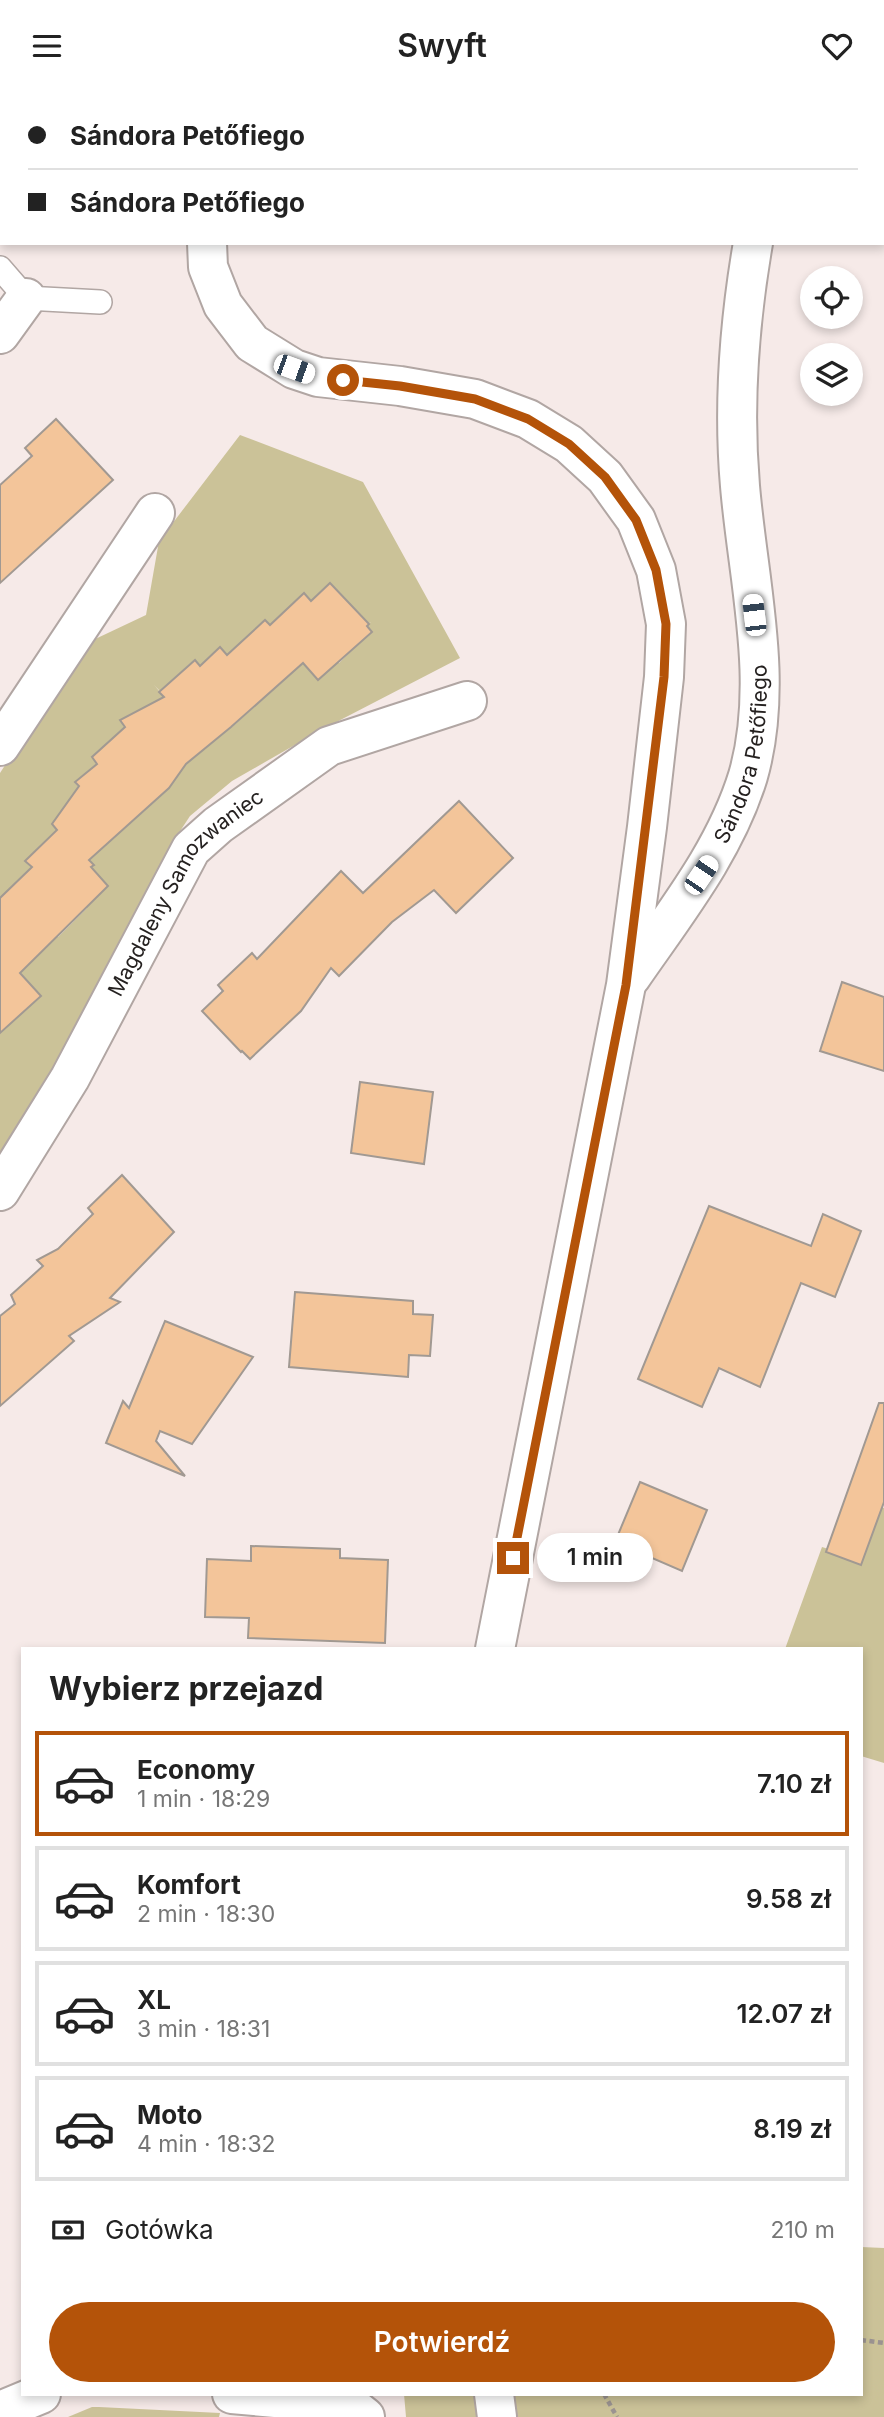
<!DOCTYPE html>
<html lang="pl">
<head>
<meta charset="utf-8">
<style>
	:root { --surface:#fff; --page:#f6f6f6; --text:#222; --muted:#767676; --line:#e0e0e0; --accent:#b45309 }
	body { margin:0; font-family:Inter,sans-serif; background:var(--page); color:var(--text); height:100vh; display:flex; flex-direction:column; font-size:26px; white-space:nowrap }
	* { box-sizing:border-box; margin:0 }
	p { font-size:23px; color:var(--muted) }
	.icon { flex:none; width:38px; height:38px; fill:none; stroke:currentColor; stroke-width:2; stroke-linecap:round; stroke-linejoin:round }
	.map { position:relative; flex:1; overflow:hidden }
	.drawer { position:absolute; left:21px; top:1556px; width:842px; height:749px; display:flex; flex-direction:column; background:var(--surface); border-radius:0px; box-shadow:0 4px 10px #0003 }
	.drawer>* { flex:none }
	.hud { position:absolute; left:0px; top:0px; width:886px; height:154px; box-shadow:0 4px 10px #0003; display:grid; align-content:center; height:154px; padding:0 28px; background:var(--surface) }
	.fabs { position:absolute; left:800px; top:175px; display:grid; gap:14px }
	.fabs a { display:grid; place-items:center; width:63px; height:63px; border-radius:50%; background:var(--surface); box-shadow:0 4px 10px #0003; font-size:35px }
	.end { position:absolute; width:32px; height:32px; margin:-16px; border:9px solid #b45309; background:#fff; box-shadow:0 0 0 4px #fff }
	.from { border-radius:50% }
	.bubble { position:absolute; height:49px; border-radius:24px; background:var(--surface); box-shadow:0 4px 10px #0003; font-size:23px; font-weight:600; line-height:49px; text-align:center }
	.car { position:absolute; width:21px; height:42px; margin:-21px -10px; border-radius:9px; box-shadow:0 0 5px 2px #0007; background:linear-gradient(#fff 24%,#345 0 40%,#fff 0 76%,#345 0 86%,#fff 0) }
	.hud b { display:flex; align-items:center; gap:24px; height:66px; font-size:26px }
	.hud b+b { border-top:2px solid var(--line) }
	.hud i { width:18px; height:18px; background:var(--text) }
	ul { padding:0; list-style:none }
	li { display:flex; align-items:center; gap:21px; height:105px; margin:0 14px 10px; padding:0 14px; border:4px solid var(--line); border-radius:0px }
	li div { flex:1 }
	li b { display:block; font-size:26px }
	li em { font-style:normal; font-weight:600 }
	li.selected { border-color:var(--accent) }
	li>.icon { width:63px; height:63px; stroke-width:1.5 }
	h2 { padding:0 28px; font-size:32px; line-height:84px }
	.pay { display:flex; align-items:center; gap:18px; height:77px; padding:0 28px; font-size:26px }
	.pay p { margin-inline-start:auto }
	.action { display:flex; gap:14px; margin-top:auto; padding:14px 28px }
	.action a { flex:1; height:80px; border-radius:42px; background:var(--accent); color:#fff; font-size:28px; font-weight:600; line-height:80px; text-align:center }
	header { display:flex; justify-content:space-between; align-items:center; height:91px; padding:0 28px; background:var(--surface); font-size:32px; font-weight:600 }
	.map>svg:first-child { display:block }
</style>
</head>
<body>
<header><svg class="icon" aria-label="menu" viewBox="0 0 24 24"><path d="M4 6h16M4 12h16M4 18h16"/></svg>Swyft<svg class="icon" aria-label="heart" viewBox="0 0 24 24"><path d="M12 20l-8-8c-3-5 5-10 8-4 3-6 11-1 8 4z"/></svg></header>
<div class="map">
<svg width="884" height="2326" viewBox="0 0 884 2326">
	<rect width="100%" height="100%" fill="#f6eae8"/>
	<!-- green -->
	<g fill="#cbc298" fill-rule="evenodd">
		<path d="M240,344L363,391L460,567L321,639L232,690L190,725L167,760L0,1078V942L39,903L0,860V682L80,559L91,550L146,524L159,450ZM304,503L308,513L365,535L371,531L367,535L371,541L339,572L332,564L315,580L321,587L318,589L270,534ZM220,556L264,607L232,636H191L154,594L160,600L194,569L198,577ZM121,628L175,689L122,740L75,692L97,673L92,666L125,636ZM53,732L93,773L91,776L108,795L80,809L87,817L58,846L10,798L33,775L26,770L57,739Z"/>
		<path d="M879,1415L884,1417V1672L861,1665V1558H785L822,1456L861,1468Z"/>
		<path d="M861,2156L884,2157V2326H406L404,2303H861Z"/>
		<path d="M92,2316H99L220,2322L219,2326H68Z"/>
	</g>
	<!-- building -->
	<g fill="#f3c59a" stroke="#a19992" stroke-width="2">
		<path d="M56,328L113,389L0,492V394L32,365L25,357Z"/>
		<path d="M330,492L369,533L367,535L372,541L318,589L303,572L231,636L186,673L169,697L89,769L94,774L91,776L108,795L20,882L41,905L0,942V807L32,776L25,770L57,739L52,733L79,695L75,691L97,673L92,666L125,636L120,629L164,606L159,601L195,569L200,575L220,556L227,564L265,529L270,534L304,502L311,510Z"/>
		<path d="M459,710L513,767L456,822L434,799L392,831L339,885L331,877L301,920L250,968L242,960L241,961L202,920L223,900L218,894L252,862L257,868L341,780L363,802Z"/>
		<path d="M842,891L884,906V980L820,960Z"/>
		<path d="M360,991L433,1001L424,1073L351,1062Z"/>
		<path d="M122,1084L174,1141L110,1207L120,1211L69,1245L74,1250L0,1315V1225L15,1213L11,1204L43,1175L37,1169L58,1158L93,1123L88,1117Z"/>
		<path d="M709,1115L811,1155L823,1123L861,1140L835,1206L801,1192L760,1296L719,1277L702,1316L638,1288Z"/>
		<path d="M295,1201L413,1210V1223L433,1224L430,1265L409,1264L408,1286L289,1276Z"/>
		<path d="M165,1230L253,1266L192,1353L160,1340L156,1350L185,1385L106,1352L123,1310L129,1317Z"/>
		<path d="M879,1312H884V1411L861,1474L826,1461Z"/>
		<path d="M640,1391L707,1419L682,1480L615,1451Z"/>
		<path d="M251,1455L340,1458V1467L388,1469L385,1552L248,1547L249,1527L205,1526L207,1468L251,1470Z"/>
	</g>
	<g fill="none" stroke-linecap="round" stroke-linejoin="round">
		<defs>
			<path id="lane" d="M0,177L26,207L100,211"/>
			<g id="street">
				<path d="M786,2V0"/>
				<path d="M207,152L208,176L223,214L252,252L294,278L318,286L400,295L475,308L528,328L569,353L605,386L636,429L656,479L666,533L664,586L647,736L626,894L495,1558"/>
				<path d="M0,243L26,207"/>
				<path d="M0,655L155,422"/>
				<path id="s1" d="M631,886C675,822 725,760 748,685C775,591 748,490 740,395C733,314 739,233 753,152"/>
				<path id="s2" d="M0,1100L70,987L191,758L218,734L329,655L467,610"/>
				<path d="M232,2303L350,2314L365,2326"/>
				<path d="M494,2303L497,2326"/>
				<path d="M0,2320L41,2303"/>
			</g>
		</defs>
		<!-- lane casing -->
		<use href="#lane" stroke="#b1a6a3" stroke-width="26"/>
		<!-- street casing -->
		<use href="#street" stroke="#b1a6a3" stroke-width="42"/>
		<!-- path -->
		<g stroke="#9b9391" stroke-width="4.5" stroke-dasharray="5 3.5" stroke-linecap="butt">
			<path d="M861,2249L884,2252"/>
			<path d="M604,2303L617,2326"/>
		</g>
		<!-- lane -->
		<use href="#lane" stroke="#fff" stroke-width="23"/>
		<!-- street -->
		<use href="#street" stroke="#fff" stroke-width="38"/>
	</g>
	<g fill="none" stroke-linecap="round" stroke-linejoin="round">
		<!-- route -->
		<path stroke="#b45309" stroke-width="9" d="M343,289L400,295L475,308L528,328L569,353L605,386L636,429L656,479L666,533L664,586L626,894L513,1467"/>
	</g>
	<g text-anchor="middle" stroke-width="5" stroke-linejoin="round" paint-order="stroke">
		<!-- street labels -->
		<g font-size="21" fill="#252120" stroke="#fef9f8">
			<text dy="7" stroke="none"><textPath href="#s1" startOffset="254">Sándora Petőfiego</textPath></text>
			<text dy="7" stroke="none"><textPath href="#s2" startOffset="354">Magdaleny Samozwaniec</textPath></text>
		</g>
	</g>
</svg>
<div class="fabs">
<a><svg class="icon" aria-label="locate" viewBox="0 0 24 24"><circle cx="12" cy="12" r="6"/><path d="M12 2v4M12 18v4M2 12h4M18 12h4"/></svg></a>
<a><svg class="icon" aria-label="layers" viewBox="0 0 24 24"><path d="M12 4l9 5-9 5-9-5zM3 14l9 5 9-5"/></svg></a>
</div>
<i class="end from" style="left:343px;top:289px"></i>
<i class="end" style="left:513px;top:1467px"></i>
<div class="bubble" style="left:537px;top:1442px;width:116px">1 min</div>
<i class="car" style="left:294px;top:278px;rotate:110deg"></i>
<i class="car" style="left:754px;top:524px;rotate:353deg"></i>
<i class="car" style="left:701px;top:784px;rotate:34deg"></i>
<div class="hud">
<b><i class="from"></i>Sándora Petőfiego</b>
<b><i></i>Sándora Petőfiego</b>
</div>
<section class="drawer">
<h2>Wybierz przejazd</h2>
<ul>
<li class="selected"><svg class="icon" aria-label="car" viewBox="0 0 24 24"><path d="M5 17H2v-5l4-1 3-4h7l3 4 3 1v5h-3M9 17h6M6 11h13"/><circle cx="7" cy="17" r="2"/><circle cx="17" cy="17" r="2"/></svg><div><b>Economy</b><p>1 min · 18:29</p></div><em>7.10 zł</em></li>
<li><svg class="icon" aria-label="car" viewBox="0 0 24 24"><path d="M5 17H2v-5l4-1 3-4h7l3 4 3 1v5h-3M9 17h6M6 11h13"/><circle cx="7" cy="17" r="2"/><circle cx="17" cy="17" r="2"/></svg><div><b>Komfort</b><p>2 min · 18:30</p></div><em>9.58 zł</em></li>
<li><svg class="icon" aria-label="car" viewBox="0 0 24 24"><path d="M5 17H2v-5l4-1 3-4h7l3 4 3 1v5h-3M9 17h6M6 11h13"/><circle cx="7" cy="17" r="2"/><circle cx="17" cy="17" r="2"/></svg><div><b>XL</b><p>3 min · 18:31</p></div><em>12.07 zł</em></li>
<li><svg class="icon" aria-label="car" viewBox="0 0 24 24"><path d="M5 17H2v-5l4-1 3-4h7l3 4 3 1v5h-3M9 17h6M6 11h13"/><circle cx="7" cy="17" r="2"/><circle cx="17" cy="17" r="2"/></svg><div><b>Moto</b><p>4 min · 18:32</p></div><em>8.19 zł</em></li>
</ul>
<div class="pay"><svg class="icon" aria-label="cash" viewBox="0 0 24 24"><path d="M3 7h18v10H3z"/><circle cx="12" cy="12" r="2"/></svg>Gotówka<p>210 m</p></div>
<div class="action"><a>Potwierdź</a></div>
</section>
</div>
</body>
</html>
